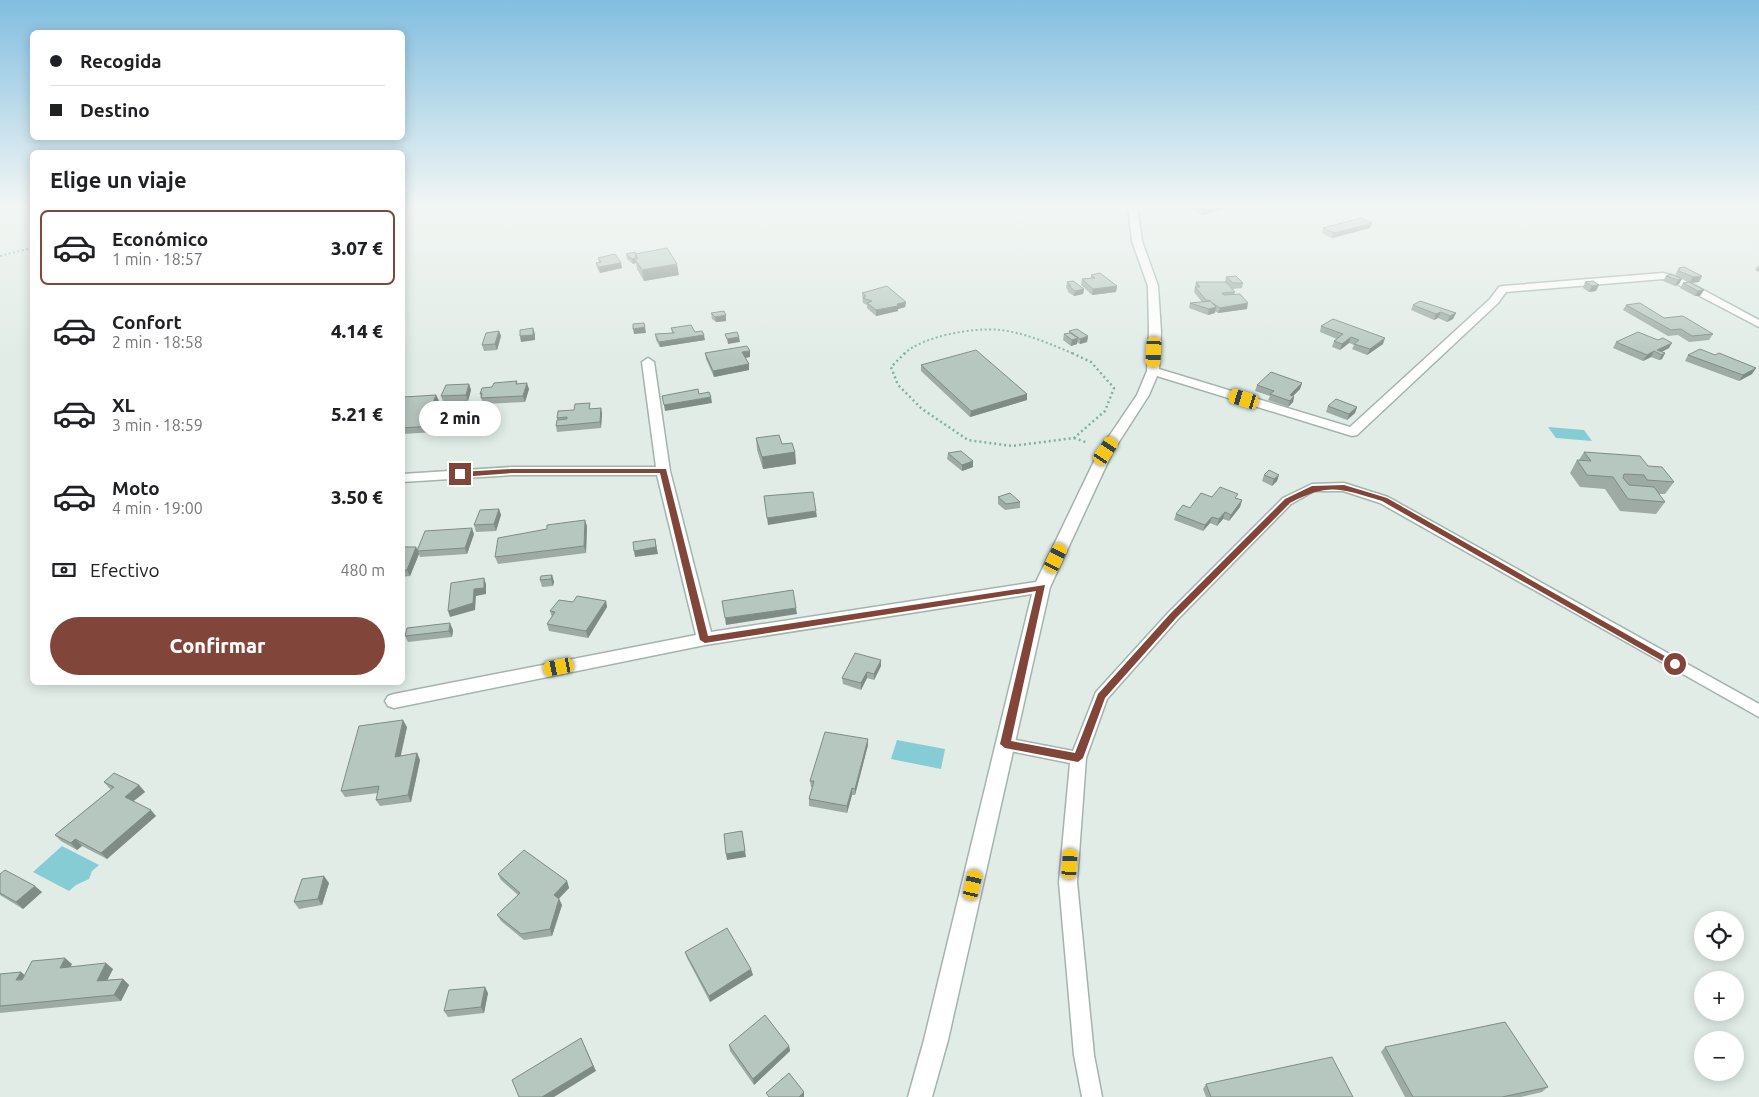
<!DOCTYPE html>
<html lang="es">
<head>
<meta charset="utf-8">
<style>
	:root { --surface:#fff; --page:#f6f6f6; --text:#202124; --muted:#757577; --line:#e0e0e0; --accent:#814639 }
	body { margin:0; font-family:Ubuntu,sans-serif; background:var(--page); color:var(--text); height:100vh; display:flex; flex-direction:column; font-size:19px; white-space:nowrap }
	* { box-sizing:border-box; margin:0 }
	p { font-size:16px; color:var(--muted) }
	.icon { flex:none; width:28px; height:28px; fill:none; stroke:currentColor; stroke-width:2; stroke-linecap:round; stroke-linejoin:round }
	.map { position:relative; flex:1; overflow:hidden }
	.side { position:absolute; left:30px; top:150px; width:375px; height:535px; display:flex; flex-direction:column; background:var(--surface); border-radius:8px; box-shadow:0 2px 12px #0003 }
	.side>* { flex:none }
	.guide { position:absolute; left:30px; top:30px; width:375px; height:110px; border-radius:8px; box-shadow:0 2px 12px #0003; display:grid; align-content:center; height:110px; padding:0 20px; background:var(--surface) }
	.tools { position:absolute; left:1694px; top:911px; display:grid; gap:10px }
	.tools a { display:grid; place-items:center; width:50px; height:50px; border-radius:50%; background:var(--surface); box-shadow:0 2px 12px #0003; font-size:25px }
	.end { position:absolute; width:22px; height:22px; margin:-11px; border:6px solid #814639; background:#fff; box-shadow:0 0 0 2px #fff }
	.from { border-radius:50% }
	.bubble { position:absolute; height:35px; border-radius:18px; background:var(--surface); box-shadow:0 2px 12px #0003; font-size:16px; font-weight:800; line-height:35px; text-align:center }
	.car { position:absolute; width:15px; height:30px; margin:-15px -8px; border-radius:6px; box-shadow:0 0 4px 1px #0007; background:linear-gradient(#f5c518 24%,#345 0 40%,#f5c518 0 76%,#345 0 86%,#f5c518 0) }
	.guide b { display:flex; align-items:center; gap:18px; height:48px; font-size:19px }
	.guide b+b { border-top:1px solid var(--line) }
	.guide i { width:12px; height:12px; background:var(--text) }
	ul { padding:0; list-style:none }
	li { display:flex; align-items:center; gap:15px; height:75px; margin:0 10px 8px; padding:0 10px; border:2px solid transparent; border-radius:8px }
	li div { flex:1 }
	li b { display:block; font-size:19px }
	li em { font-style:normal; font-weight:800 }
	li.current { border-color:var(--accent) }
	li>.icon { width:45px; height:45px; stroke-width:1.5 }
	h2 { padding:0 20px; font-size:22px; line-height:60px }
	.pay { display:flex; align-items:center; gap:12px; height:55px; padding:0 20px; font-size:19px }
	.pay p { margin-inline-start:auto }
	.button { display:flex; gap:10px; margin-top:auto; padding:10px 20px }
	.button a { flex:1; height:58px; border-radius:30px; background:var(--accent); color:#fff; font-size:20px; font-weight:800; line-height:58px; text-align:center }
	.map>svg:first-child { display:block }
</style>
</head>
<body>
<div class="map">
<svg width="1759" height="1097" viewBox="0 0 1759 1097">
	<rect width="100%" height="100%" fill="#e1ece6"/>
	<!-- water -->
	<g fill="#86ccd4">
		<path d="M1548,427L1584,430L1592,441L1556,438Z"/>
		<path d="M897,740L945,749L941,769L891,759Z"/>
		<path d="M62,846L99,865L92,871L89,879L76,885L69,891L33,872Z"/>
	</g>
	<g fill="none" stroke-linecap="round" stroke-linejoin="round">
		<defs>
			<path id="service" d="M1344,483L1388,497L1759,704V717L1380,503L1343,491H1314L1291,504L1178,619L1107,699L1086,758L1077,882L1094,1055L1102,1097H1082L1074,1055L1059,882L1070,763L1005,750L1000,748L997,744L1000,740L1005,738L1073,751L1096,692L1168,613L1283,498L1312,484Z"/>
			<path id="minor" d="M1128,207H1137L1142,241L1158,286L1161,332L1159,369L1350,427L1490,299L1499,287L1503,286L1663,273L1681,278L1759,320V327L1673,282L1663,279L1506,292L1498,303L1357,435L1352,436L1157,376L1149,395L1113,451L1050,587L948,1040L932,1097H908L924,1040L1032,594L705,645L394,708L388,706L385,701L388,696L394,694L696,635L657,475H512L402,482V474L512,467H656L642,362L648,358L654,362L670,471L711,632L1036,582L1099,451L1137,395L1147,371L1149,332L1148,286L1132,241Z"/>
		</defs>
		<!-- service casing -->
		<use href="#service" stroke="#a3b4ad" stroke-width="3"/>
		<!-- minor casing -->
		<use href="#minor" stroke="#a3b4ad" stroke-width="3"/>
		<!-- path-far1 -->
		<g stroke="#80b19f" stroke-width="2" stroke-dasharray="2 2.5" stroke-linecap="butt">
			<path d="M0,256L32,248"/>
			<path d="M904,354C922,336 975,327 1000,330C1023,332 1053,345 1074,354"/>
		</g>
		<!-- path -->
		<g stroke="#80b19f" stroke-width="2.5" stroke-dasharray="2 3" stroke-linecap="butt">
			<path d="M905,353L891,367L898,385L922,409L968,440L1012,446L1074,438"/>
			<path d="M1072,353L1091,362L1114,388L1105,411L1074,438"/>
			<path d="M1074,438L1088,443"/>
		</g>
		<!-- service -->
		<use href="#service" fill="#fff" fill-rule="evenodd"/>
		<!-- minor -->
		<use href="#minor" fill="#fff" fill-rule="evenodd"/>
	</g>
	<!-- wall -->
	<g fill="#9daba4">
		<path d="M1190,207H1224V209L1202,215L1190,208Z"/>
		<path d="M1372,223L1370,228L1332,238L1322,233L1323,228Z"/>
		<path d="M626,254H636L679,275L644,281L637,269L636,263L633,264L627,259Z"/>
		<path d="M598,258L621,263L622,268L600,273L597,268L596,263L599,262Z"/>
		<path d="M1759,265V272L1755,270Z"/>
		<path d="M1679,268L1702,276L1699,282L1690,283L1704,290L1700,296H1695L1680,288L1683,283L1688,282L1682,279L1679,284L1675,286L1663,281L1666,276L1680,278L1676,276V273Z"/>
		<path d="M1091,275L1117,286L1116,292L1092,295L1081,285L1082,279L1091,278Z"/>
		<path d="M1226,277L1243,283L1242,288L1232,289L1235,292L1234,295L1247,309L1218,313L1215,311V313L1208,315L1189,308L1190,303L1202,302L1194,292L1196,282H1225Z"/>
		<path d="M1593,281L1596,291L1589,292L1583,288L1585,282Z"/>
		<path d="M1067,282L1084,289L1083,294L1074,296L1068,292V290L1066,288Z"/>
		<path d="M862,293L906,302L905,307L898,309V311L876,316L867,308V305L863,303Z"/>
		<path d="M1413,305L1456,313L1453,319L1447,322L1438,318L1434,320L1411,310Z"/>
		<path d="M1626,305L1664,318L1713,334L1709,340L1689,342L1678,335L1668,336L1623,310Z"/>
		<path d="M711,313L726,321L716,322L712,319Z"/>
		<path d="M1321,326L1383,344L1367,355L1352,349L1354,345L1349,343L1340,350L1332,347L1334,341L1337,339L1320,332Z"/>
		<path d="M671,328L695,332L705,340L660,347L656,340L655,334L672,333Z"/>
		<path d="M499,331L501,336L497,350L484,351L482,345Z"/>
		<path d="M1069,331L1088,336L1087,342L1080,344L1077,342V344L1071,346L1063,340L1064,334L1069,333Z"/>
		<path d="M1616,342L1669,348L1662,352L1665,353L1662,359L1659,360L1651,357L1643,361L1613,348Z"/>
		<path d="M705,353L750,357L745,358L749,364V370L714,377L706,359Z"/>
		<path d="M1688,355H1715L1756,368L1752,374L1739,381L1685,361Z"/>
		<path d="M921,365L1027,400L970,417L921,371Z"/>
		<path d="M517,381V384L529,389L525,402L483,404L480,394L492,387Z"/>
		<path d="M1302,383L1300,389L1293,396H1294L1293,402L1288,407L1268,400L1270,396L1255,391L1257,385Z"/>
		<path d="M469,384L471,390L468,401L443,402L441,396Z"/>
		<path d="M436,395L439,401L434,412H439L441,418L435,432L402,434V400Z"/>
		<path d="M1328,406L1357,407L1355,413L1347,420L1326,412Z"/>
		<path d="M601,408L602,414L601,428L557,432L556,426L557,420V418L591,409Z"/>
		<path d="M756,438L782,444L795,452L796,464L763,469L757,450Z"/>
		<path d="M1584,452L1648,466L1674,482L1665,494H1658L1665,502L1656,514L1620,511L1605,489L1580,487L1570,473L1577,460H1579Z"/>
		<path d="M948,453L973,461V467L962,471L947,459Z"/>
		<path d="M1264,475H1279L1277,481L1272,486L1262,481Z"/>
		<path d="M998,497L1020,502V508L1005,510L998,504Z"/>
		<path d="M1212,497L1236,498L1242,500L1240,507L1229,521L1223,519L1217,526L1210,523L1203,531L1174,520L1176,514L1190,508Z"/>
		<path d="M499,509L501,515L496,531L476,532L474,525Z"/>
		<path d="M587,526L586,553L498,564L495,557Z"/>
		<path d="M474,534L467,554L420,557L419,554L410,576L402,577V547H416L418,549Z"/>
		<path d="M552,575L554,582L553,586L542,587L540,580Z"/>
		<path d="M606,601L607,607L588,638L549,631L547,624L552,617L550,611Z"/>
		<path d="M453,630L452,637L408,642L405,636Z"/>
		<path d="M881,666L874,680L867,678L861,690L843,684L842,678Z"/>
		<path d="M407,727L400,756L417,753L420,760L411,802L380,806L376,800L378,793L345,797L341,791Z"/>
		<path d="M868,739V745L855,795H852L847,813L809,806V799L812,787H811L810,781Z"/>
		<path d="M104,782L139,785L145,792L133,801L156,816L107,859L82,846L77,850L61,841L55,835L111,789L109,788Z"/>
		<path d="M0,874L42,892L23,909L0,895Z"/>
		<path d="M498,874L567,881L569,888L559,899L562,905L552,936L524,940L501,921L497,915L518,895L501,880Z"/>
		<path d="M329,883L322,905L299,909L294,902Z"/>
		<path d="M685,952L753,975L710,1002L687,958Z"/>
		<path d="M72,964L70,967L113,969L107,980L123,979L129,985L121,1001L0,1013V974L21,972L24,975Z"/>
		<path d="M488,993L484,1013L448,1017L444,1011Z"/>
		<path d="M729,1045L789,1046L790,1051L754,1085L730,1051Z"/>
		<path d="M1385,1047L1548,1087L1542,1092L1521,1097H1405L1381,1052Z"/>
		<path d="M1206,1084L1353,1097H1206L1203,1089Z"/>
	</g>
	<!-- shaded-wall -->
	<g fill="#7f8b86">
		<path d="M1212,207H1224V209L1202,215L1204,209Z"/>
		<path d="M1372,223L1370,228L1332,238L1334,233Z"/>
		<path d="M636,258L635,259L636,263L633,264L632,259Z"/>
		<path d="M621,263L622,268L600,273L599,267Z"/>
		<path d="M677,264L679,275L644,281L642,270Z"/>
		<path d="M1702,276L1699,282L1689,283L1693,277Z"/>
		<path d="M1682,279L1679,284L1675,286L1678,280Z"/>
		<path d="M1599,285L1596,291L1589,292L1592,286Z"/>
		<path d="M1117,286L1116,292L1092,295L1093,289Z"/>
		<path d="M1084,289L1083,294L1074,296L1075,291Z"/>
		<path d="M1704,290L1700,296H1695L1698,291Z"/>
		<path d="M906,302L905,307L898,309V311L876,316V310Z"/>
		<path d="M1248,303L1247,309L1218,313L1220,308Z"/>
		<path d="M1216,307L1215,313L1208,315L1209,309Z"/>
		<path d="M1441,312L1438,318L1434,320L1436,314Z"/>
		<path d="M1456,313L1453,319L1447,322L1450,316Z"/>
		<path d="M726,315V321L716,322L715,317Z"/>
		<path d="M645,327L646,333L634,334L633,329Z"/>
		<path d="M533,328L535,334V340L521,342L520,336Z"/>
		<path d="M499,331L501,336L497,350L495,344Z"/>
		<path d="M704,335L705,340L660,347L659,342Z"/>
		<path d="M1088,336L1087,342L1080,344V339Z"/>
		<path d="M739,337L740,342L728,344L727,339Z"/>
		<path d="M1351,337L1349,343L1340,350L1342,344Z"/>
		<path d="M1078,338L1077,344L1071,346L1072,340Z"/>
		<path d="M1385,338L1383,344L1367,355L1370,349Z"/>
		<path d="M1672,343L1669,348L1659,353L1657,350Z"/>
		<path d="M750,351V357L743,358L742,352Z"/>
		<path d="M1654,351L1651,357L1643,361L1647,355Z"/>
		<path d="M1665,353L1662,359L1659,360L1662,355Z"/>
		<path d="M749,364V370L714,377L713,371Z"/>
		<path d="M1756,368L1752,374L1739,381L1743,375Z"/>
		<path d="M527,383L529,389L525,402L523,396Z"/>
		<path d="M1302,383L1300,389L1288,401L1290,395Z"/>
		<path d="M469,384L471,390L468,401L466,395Z"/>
		<path d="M1027,394V400L970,417L971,411Z"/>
		<path d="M436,395L439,401L431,419L429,413Z"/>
		<path d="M1294,396L1293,402L1288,407L1290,401Z"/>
		<path d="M711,397L712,403L665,411L664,405Z"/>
		<path d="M1357,407L1355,413L1347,420L1349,414Z"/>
		<path d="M601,408L602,414L601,428L600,422Z"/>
		<path d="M439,412L441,418L435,432L433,426Z"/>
		<path d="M795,452L796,464L763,469L762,457Z"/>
		<path d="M973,461V467L962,471V465Z"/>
		<path d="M1279,475L1277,481L1272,486L1274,479Z"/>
		<path d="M1242,500L1240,507L1229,521L1231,515Z"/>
		<path d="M499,509L501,515L496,531L494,524Z"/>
		<path d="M816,511L817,517L768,525L767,518Z"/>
		<path d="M1225,512L1223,519L1217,526L1219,519Z"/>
		<path d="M1212,517L1210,523L1203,531L1205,525Z"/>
		<path d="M585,520L587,526L586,553L584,546Z"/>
		<path d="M472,528L474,534L467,554L465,548Z"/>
		<path d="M655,539L658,554L635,557L634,551Z"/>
		<path d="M416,547L419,554L410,576L407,570Z"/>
		<path d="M552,575L554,582L553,586L551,579Z"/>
		<path d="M484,578L486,584V594L476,596L475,610L450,617L448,611L474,589Z"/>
		<path d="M606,601L607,607L588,638L586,631Z"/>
		<path d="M796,608L797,614L726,625L725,618Z"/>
		<path d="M450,623L453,630L452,637L449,631Z"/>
		<path d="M881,660V666L874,680V674Z"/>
		<path d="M867,672V678L861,690V683Z"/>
		<path d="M403,720L407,727L399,764L395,757Z"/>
		<path d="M868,739V745L855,795V789Z"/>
		<path d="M417,753L420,760L411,802L408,795Z"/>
		<path d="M139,785L145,792L130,804L125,797Z"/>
		<path d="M852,788V795L847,813V806Z"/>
		<path d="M151,810L156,816L107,859L101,853Z"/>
		<path d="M742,831L746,857L727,860L726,854Z"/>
		<path d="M75,839L82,846L77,850L71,843Z"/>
		<path d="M324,876L329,883L322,905L318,899Z"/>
		<path d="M567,881L569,888L556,901L554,895Z"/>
		<path d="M35,886L42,892L23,909L16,902Z"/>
		<path d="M559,899L562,905L552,936L550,929Z"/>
		<path d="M65,958L72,964L67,974L60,968Z"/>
		<path d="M106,963L113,969L104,987L97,981Z"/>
		<path d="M751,969L753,975L710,1002L709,996Z"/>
		<path d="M21,972L28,978L16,980Z"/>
		<path d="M123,979L129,985L121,1001L114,995Z"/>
		<path d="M485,987L488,993L484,1013L481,1007Z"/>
		<path d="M581,1038L596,1071L554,1097H542Z"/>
		<path d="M789,1046L790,1051L754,1085L753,1079Z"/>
		<path d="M804,1092V1097H799Z"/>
	</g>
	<!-- building -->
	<g fill="#b6c7bf" stroke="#7f8b86">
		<path d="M1199,207H1212L1204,209Z"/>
		<path d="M1361,218L1372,223L1334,233L1323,228Z"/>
		<path d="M667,248L677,264L642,270L635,259L638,258L635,254Z"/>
		<path d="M635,252L636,258L632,259L626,254Z"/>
		<path d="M615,254L621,263L599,267L596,263L601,262L598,258Z"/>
		<path d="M1684,267L1702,276L1693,277L1679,271V268Z"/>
		<path d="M1100,273L1117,286L1093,289L1082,279L1095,278L1091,275Z"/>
		<path d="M1671,274L1682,279L1678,280L1666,276Z"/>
		<path d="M1236,276L1243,283H1233L1226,277Z"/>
		<path d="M1073,281L1084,289L1075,291L1069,286H1071L1067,282Z"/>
		<path d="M1593,281L1599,285L1592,286L1585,282Z"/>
		<path d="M1196,282H1226L1235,292L1222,293L1224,295L1240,294L1248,303L1220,308L1211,302L1216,307L1209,309L1190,303L1211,301L1206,300L1195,287H1200Z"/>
		<path d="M1689,282L1704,290L1698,291L1683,283Z"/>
		<path d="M887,286L906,302L897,304L898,306L876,310L867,303L872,301L863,298L866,296L862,293Z"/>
		<path d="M1420,301L1456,313L1450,316L1441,312L1436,314L1413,305Z"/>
		<path d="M1640,303L1664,318L1683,316L1713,334L1692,336L1681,329L1671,330L1626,305Z"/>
		<path d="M724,311L726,315L715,317L711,313Z"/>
		<path d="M1333,319L1385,338L1370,349L1354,344L1359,340L1351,337L1342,344L1334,341L1343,334L1321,326Z"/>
		<path d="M644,323L645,327L633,329V324Z"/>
		<path d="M691,325L695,332L702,331L704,335L659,342L655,334L674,333L671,328Z"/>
		<path d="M533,328V335L520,336V330Z"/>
		<path d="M1077,329L1088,336L1080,339L1069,331Z"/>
		<path d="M499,331L495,344L482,345L486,333Z"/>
		<path d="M737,332L739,337L727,339L725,334Z"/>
		<path d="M1638,332L1658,340L1663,338L1672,343L1657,350L1665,353L1662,355L1654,351L1647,355L1616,342Z"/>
		<path d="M1070,333L1078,338L1072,340L1064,334Z"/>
		<path d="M747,346L750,351L742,352L749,364L713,371L705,353Z"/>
		<path d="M1700,349L1715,355L1719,353L1756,368L1743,375L1688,355Z"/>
		<path d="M976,350L1027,394L971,411L921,365Z"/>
		<path d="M1271,372L1302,383L1290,395L1294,396L1290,401L1270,394L1274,391L1257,385Z"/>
		<path d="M517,381L516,384L527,383L523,396L481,398L482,393L480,394L482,388L492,387L494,383Z"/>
		<path d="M469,384L466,395L441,396L446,385Z"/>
		<path d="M698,389L699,394L709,392L711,397L664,405L662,396Z"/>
		<path d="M436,395L429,413L439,412L433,426L402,428V400L404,397Z"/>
		<path d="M1336,399L1357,407L1349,414L1328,406Z"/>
		<path d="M590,403L589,409L601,408L600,422L556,426L557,420L567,419V417L557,418L558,411L574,410L575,404Z"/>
		<path d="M779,435L782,444L792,443L795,452L762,457L756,438Z"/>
		<path d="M961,451L973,461L962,465L948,453Z"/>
		<path d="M1584,452L1640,456L1648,466L1662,467L1674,482L1647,480L1644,475L1624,474L1623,478L1629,485L1654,487L1665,502L1628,499L1613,477L1587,475L1577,460L1591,461Z"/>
		<path d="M1269,470L1279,475L1274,479L1264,475Z"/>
		<path d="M1220,487L1238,494L1235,498L1242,500L1231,515L1225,512L1219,519L1212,517L1205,525L1176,514L1183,505L1190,508L1201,493L1212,497Z"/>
		<path d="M813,492L816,511L767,518L764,496Z"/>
		<path d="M1010,493L1020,502L1006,504L998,497Z"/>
		<path d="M499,509L494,524L474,525L480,510Z"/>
		<path d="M585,520L584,546L495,557L498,538L547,529V525Z"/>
		<path d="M472,528L465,548L417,551L425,531Z"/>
		<path d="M655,539L656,547L634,551L633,542Z"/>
		<path d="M402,547H416L407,570H402Z"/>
		<path d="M552,575L551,579L540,580L541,576Z"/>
		<path d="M484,578V588L474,589L473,603L448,611L451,583Z"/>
		<path d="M793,590L796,608L725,618L722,601Z"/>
		<path d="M577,596L606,601L586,631L547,624L555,612L550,611L559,600L573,602Z"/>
		<path d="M450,623L449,631L405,636L407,628Z"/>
		<path d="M855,653L881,660L874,674L867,672L861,683L842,678Z"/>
		<path d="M403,720L395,757L417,753L408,795L376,800L379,786L341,791L359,726Z"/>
		<path d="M825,732L868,739L855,789L852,788L847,806L809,799L814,781H810Z"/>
		<path d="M114,773L139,785L125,797L151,810L101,853L75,839L71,843L55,835L114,787L104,782Z"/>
		<path d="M742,831L745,851L726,854L724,834Z"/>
		<path d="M524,850L567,881L554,895L559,899L550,929L521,934L497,915L520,893L498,874Z"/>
		<path d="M5,870L35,886L16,902L0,893V874Z"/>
		<path d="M324,876L318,899L294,902L302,879Z"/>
		<path d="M727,928L751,969L709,996L685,952Z"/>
		<path d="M65,958L60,968L106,963L97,981L123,979L114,995L0,1006V974L21,972L16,980H22L32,961Z"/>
		<path d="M485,987L481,1007L444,1011L449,990Z"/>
		<path d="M765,1015L789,1046L753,1079L729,1045Z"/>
		<path d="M1505,1022L1548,1087L1502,1097H1413L1385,1047Z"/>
		<path d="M581,1038L593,1066L542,1097H519L512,1080Z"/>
		<path d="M1332,1057L1353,1097H1211L1206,1084Z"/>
		<path d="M789,1073L804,1092L799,1097H769L766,1093Z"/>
	</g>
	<!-- sky -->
	<linearGradient id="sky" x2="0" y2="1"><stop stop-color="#81bee0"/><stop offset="0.57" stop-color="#f2f6f4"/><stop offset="1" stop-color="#f2f6f4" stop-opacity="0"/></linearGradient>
	<rect width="1759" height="361" fill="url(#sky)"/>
	<!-- route -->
	<path fill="#814639" d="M512,469H666L708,636L1045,585L1011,741L1075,753L1098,694L1170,614L1285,499L1312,486L1344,485L1387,498L1679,664L1678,666H1671L1382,501C1341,489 1330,482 1290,503L1176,618L1105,698L1083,758L1078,762L1005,748L1000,744L1036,591L705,643L700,640L660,473H512L460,477L457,474L460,472Z"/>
</svg>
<div class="tools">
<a><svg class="icon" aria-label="locate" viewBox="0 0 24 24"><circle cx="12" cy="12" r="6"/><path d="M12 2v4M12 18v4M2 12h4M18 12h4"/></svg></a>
<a>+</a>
<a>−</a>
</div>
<i class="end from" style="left:1675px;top:664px"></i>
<i class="end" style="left:460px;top:474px"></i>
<div class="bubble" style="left:419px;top:401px;width:82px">2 min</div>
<i class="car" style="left:1154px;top:352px;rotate:183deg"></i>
<i class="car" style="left:1244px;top:399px;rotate:287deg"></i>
<i class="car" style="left:1106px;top:451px;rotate:34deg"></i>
<i class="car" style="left:1056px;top:558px;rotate:26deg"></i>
<i class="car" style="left:559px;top:667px;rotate:259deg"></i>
<i class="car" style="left:1070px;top:864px;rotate:4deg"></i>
<i class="car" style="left:973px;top:885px;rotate:13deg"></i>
<div class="guide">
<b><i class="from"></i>Recogida</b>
<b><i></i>Destino</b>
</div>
<section class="side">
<h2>Elige un viaje</h2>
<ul>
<li class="current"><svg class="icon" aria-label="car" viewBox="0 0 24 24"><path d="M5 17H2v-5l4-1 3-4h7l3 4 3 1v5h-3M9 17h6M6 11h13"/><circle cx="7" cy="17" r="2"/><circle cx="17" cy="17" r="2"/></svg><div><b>Económico</b><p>1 min · 18:57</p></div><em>3.07 €</em></li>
<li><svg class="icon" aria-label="car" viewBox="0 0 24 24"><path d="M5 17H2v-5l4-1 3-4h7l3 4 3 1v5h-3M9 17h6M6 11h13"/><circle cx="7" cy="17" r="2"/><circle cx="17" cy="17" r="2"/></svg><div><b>Confort</b><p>2 min · 18:58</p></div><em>4.14 €</em></li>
<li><svg class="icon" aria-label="car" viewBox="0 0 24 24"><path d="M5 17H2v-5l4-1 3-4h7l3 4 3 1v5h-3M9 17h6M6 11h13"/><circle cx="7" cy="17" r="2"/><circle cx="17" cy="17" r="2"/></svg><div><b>XL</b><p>3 min · 18:59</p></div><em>5.21 €</em></li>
<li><svg class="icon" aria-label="car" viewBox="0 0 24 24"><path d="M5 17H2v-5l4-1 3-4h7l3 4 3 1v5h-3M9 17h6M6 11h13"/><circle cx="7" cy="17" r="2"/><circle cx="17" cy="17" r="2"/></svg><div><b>Moto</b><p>4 min · 19:00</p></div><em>3.50 €</em></li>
</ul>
<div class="pay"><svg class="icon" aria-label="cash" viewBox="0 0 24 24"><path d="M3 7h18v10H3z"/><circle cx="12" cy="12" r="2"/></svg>Efectivo<p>480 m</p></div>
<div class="button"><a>Confirmar</a></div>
</section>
</div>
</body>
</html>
